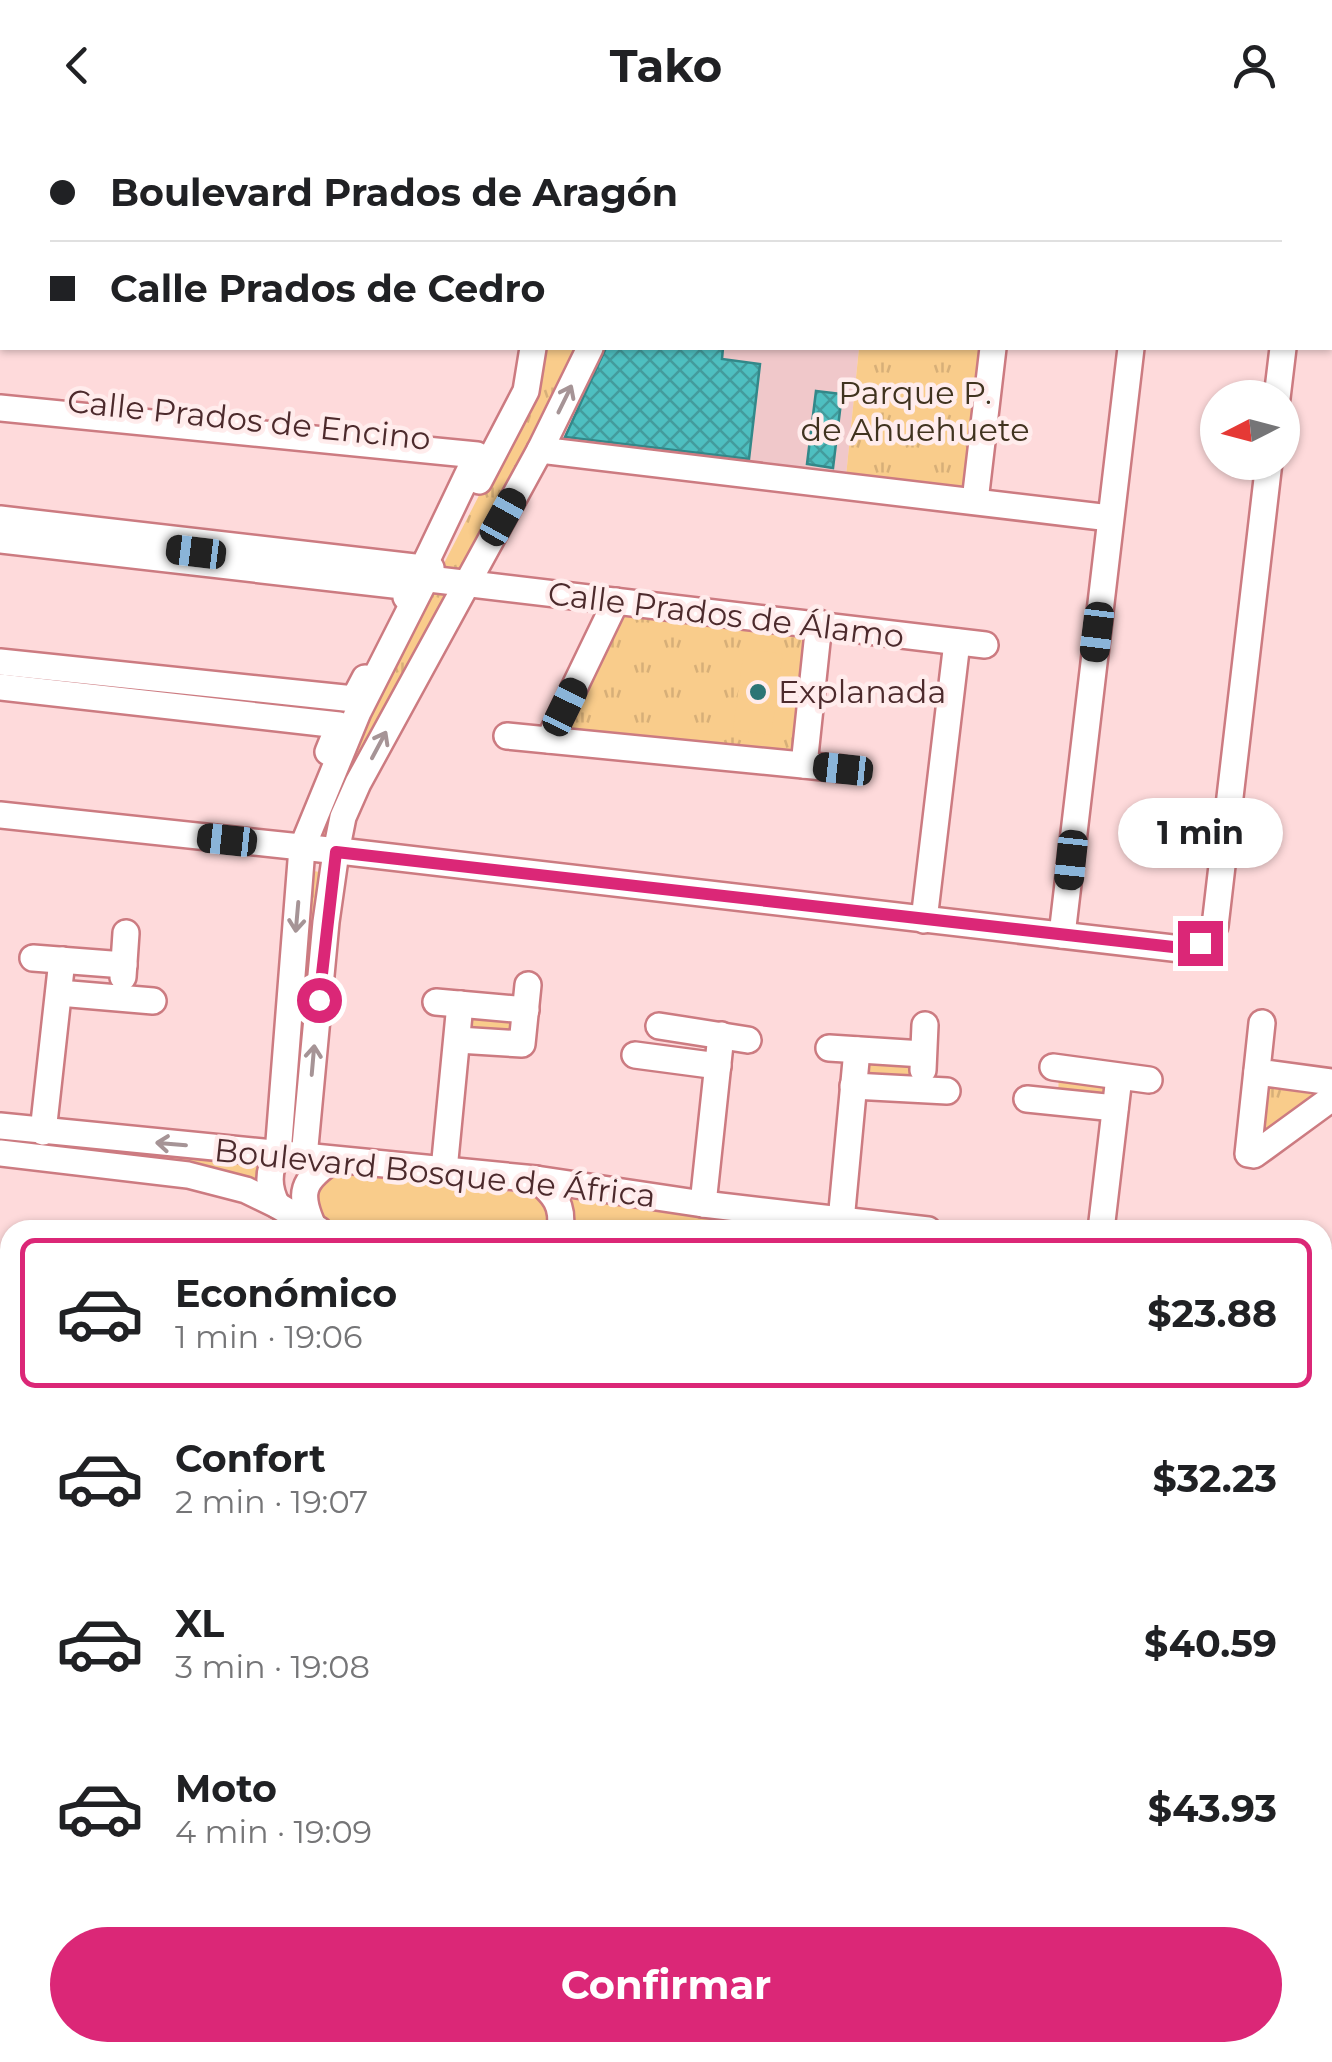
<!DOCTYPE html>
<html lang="es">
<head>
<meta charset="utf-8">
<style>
	:root { --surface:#fff; --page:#f6f6f6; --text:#202124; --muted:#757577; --line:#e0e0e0; --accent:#db2777 }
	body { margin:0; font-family:Montserrat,sans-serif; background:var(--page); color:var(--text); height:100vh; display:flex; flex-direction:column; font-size:38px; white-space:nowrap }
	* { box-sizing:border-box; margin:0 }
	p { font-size:32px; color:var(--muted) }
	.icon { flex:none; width:55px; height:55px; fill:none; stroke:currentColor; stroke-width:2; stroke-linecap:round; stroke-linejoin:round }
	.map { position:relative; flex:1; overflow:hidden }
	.details { position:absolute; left:0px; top:1090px; width:1332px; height:842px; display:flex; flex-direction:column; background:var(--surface); border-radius:30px 30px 0 0; box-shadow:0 2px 8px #0004 }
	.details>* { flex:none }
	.top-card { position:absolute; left:0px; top:0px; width:1332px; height:220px; box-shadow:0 2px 8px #0004; display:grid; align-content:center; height:220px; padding:0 50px; background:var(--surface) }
	.needle { width:65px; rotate:264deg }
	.tools { position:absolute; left:1200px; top:250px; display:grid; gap:20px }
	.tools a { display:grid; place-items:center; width:100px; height:100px; border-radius:50%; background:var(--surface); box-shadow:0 2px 8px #0004; font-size:50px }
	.end { position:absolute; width:45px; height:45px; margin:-22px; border:12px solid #db2777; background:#fff; box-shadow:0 0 0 5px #fff }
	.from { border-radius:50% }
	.bubble { position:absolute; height:70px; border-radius:35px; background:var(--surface); box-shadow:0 2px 8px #0004; font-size:32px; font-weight:700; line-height:70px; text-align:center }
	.car { position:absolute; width:30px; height:60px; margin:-30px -15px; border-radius:12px; box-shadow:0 0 8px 2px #0007; background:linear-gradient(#222 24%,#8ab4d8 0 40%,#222 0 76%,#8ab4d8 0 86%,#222 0) }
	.top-card b { display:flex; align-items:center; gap:35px; height:95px; font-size:38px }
	.top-card b+b { border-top:2px solid var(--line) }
	.top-card i { width:25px; height:25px; background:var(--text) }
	ul { padding:18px 0 0; list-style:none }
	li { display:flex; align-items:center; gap:30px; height:150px; margin:0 20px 15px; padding:0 30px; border:5px solid transparent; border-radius:15px }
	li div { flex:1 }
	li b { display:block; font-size:38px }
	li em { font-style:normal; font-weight:700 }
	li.current { border-color:var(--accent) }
	li>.icon { width:90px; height:90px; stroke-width:1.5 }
	.button { display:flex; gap:20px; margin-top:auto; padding:20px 50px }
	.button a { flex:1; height:115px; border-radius:60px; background:var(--accent); color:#fff; font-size:40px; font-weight:700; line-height:115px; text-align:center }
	header { display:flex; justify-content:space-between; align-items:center; height:130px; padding:0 50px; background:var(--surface); font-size:45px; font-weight:700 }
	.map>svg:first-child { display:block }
</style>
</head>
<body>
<header><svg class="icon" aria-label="back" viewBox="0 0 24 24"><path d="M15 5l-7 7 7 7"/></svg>Tako<svg class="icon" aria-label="person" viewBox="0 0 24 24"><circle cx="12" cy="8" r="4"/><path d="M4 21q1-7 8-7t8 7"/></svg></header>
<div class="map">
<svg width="1332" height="1932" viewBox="0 0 1332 1932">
	<defs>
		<pattern id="grass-tufts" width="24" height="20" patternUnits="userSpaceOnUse" patternTransform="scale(2.5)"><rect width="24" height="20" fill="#f9cc8b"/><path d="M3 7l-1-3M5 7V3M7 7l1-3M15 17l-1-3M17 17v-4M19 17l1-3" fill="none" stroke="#d7af78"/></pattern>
		<pattern id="building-cross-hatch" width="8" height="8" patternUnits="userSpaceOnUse" patternTransform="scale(2.5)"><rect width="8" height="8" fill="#4ebfc0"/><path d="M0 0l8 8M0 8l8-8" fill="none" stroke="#439b9c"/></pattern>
	</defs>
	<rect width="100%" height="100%" fill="#fedadb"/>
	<!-- built -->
	<g fill="#f0c8ca">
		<path d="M723,218H859L846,346L713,331Z"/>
		<path d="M10,1463V1634L0,1642V1471Z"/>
	</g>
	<!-- grass -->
	<g fill="url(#grass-tufts)">
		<path d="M541,218H578L385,584L332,707L320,709L318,698L361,594L532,263Z"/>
		<path d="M859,218H984L968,357L960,363L846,346Z"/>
		<path d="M620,481L809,501L792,627L564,601Z"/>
		<path d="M308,740L325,743L297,1013L286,1014Z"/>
		<path d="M1261,946L1332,958L1254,1018Z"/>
		<path d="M905,1923H996L984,1932H912Z"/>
	</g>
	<!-- garden -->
	<g fill="#f9cc8b">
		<path d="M744,519L783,524L771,605L733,600Z"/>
		<path d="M468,883L524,888L521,909L467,905Z"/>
		<path d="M861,927L917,931L916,954L859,951Z"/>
		<path d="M1059,943L1109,951L1107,972L1058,966Z"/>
		<path d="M0,1003L270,1032L264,1061L0,1015Z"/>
		<path d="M320,1042L419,1050L538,1065L552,1090L549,1100H345L309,1081Z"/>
		<path d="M563,1061L876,1100H724L639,1092L604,1100H567Z"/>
		<path d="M1323,1915L1332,1932H1268L1282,1923L1322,1922Z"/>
	</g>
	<!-- building -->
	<g fill="url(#building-cross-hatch)" stroke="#328889" stroke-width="2.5">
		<path d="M606,218H723L722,229L760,234L749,329L565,307Z"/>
		<path d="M816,261L842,264L833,338L807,334Z"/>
	</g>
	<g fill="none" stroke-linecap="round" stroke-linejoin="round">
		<defs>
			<g id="minor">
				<path d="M193,0L215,2"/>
				<path d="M874,0L895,2"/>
				<path d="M1112,0L1134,2"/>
				<path d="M419,2L420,0"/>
				<path d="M570,2L571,0"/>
				<path d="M702,2L704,0"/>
				<path d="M1306,2V0"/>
				<path d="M0,120H2"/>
				<path d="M1277,268L1283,218"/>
				<path d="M0,278L477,325L423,438L0,389"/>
				<path d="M540,320L1110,388"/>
				<path d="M479,351L526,261L533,218"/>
				<path d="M975,371L993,218"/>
				<path d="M0,410L411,457L406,467"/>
				<path d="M404,446L985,515"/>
				<path d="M0,532L354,569L365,548"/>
				<path d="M0,557L339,595L328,622"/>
				<path d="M507,606L843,639"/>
				<path d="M549,610L616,471"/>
				<path d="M804,635L819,493"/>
				<path d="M0,685L348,722L1181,819C1198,816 1206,811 1215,796L1269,332"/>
				<path d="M924,790L957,512"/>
				<path d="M1062,805L1131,218"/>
				<path d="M33,828L124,835"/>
				<path d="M123,847L126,803"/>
				<path d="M59,863L153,871"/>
				<path d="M436,872L526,880"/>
				<path d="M1262,893L1248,1024L1254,1025L1332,968"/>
				<path d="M659,896L748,910"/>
				<path d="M458,910L522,914L528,855"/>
				<path d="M829,918L923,924"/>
				<path d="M635,925L718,936"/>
				<path d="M1053,937L1149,950"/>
				<path d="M923,940L925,895"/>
				<path d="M1257,942L1332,952"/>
				<path d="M853,956L947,961"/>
				<path d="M1027,969L1115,978"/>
				<path d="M0,996L536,1049L703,1074L928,1100"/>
				<path d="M43,1002L62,830"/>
				<path d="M0,1023L188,1045L246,1060L277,1075L319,1100"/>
				<path d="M304,1027L326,792L336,722L343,687L358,653L540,320L590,218"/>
				<path d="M444,1040L460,874"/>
				<path d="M536,1049C554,1064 564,1075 560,1100"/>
				<path d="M703,1074L721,905"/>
				<path d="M277,1075C268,1058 267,1041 278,1024L302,718L358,582L431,438"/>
				<path d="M841,1091L857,920"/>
				<path d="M313,1096C298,1063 302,1051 333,1030"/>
				<path d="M1101,1100L1119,947"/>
				<path d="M0,1169L10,1170"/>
				<path d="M1322,1198L1325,1148L1328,1133"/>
				<path d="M0,1383L10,1397"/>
				<path d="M1322,1463L1332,1464"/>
				<path d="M0,1471L10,1463"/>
				<path d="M1322,1606L1332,1608"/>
				<path d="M0,1751L10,1744"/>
				<path d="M0,1769L10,1783"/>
				<path d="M1322,1770L1332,1782"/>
				<path d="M1322,1872L1332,1865"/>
				<path d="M1322,1904L1332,1912"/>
				<path d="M308,1922L339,1932"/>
				<path d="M337,1922L368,1932"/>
				<path d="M674,1922L681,1932"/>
				<path d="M719,1922L726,1932"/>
				<path d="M894,1922L901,1932"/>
				<path d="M496,1932L507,1924"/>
				<path d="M1000,1932L1012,1922"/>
				<path d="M1245,1932L1257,1922"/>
			</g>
		</defs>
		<!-- minor casing -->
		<use href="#minor" stroke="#cc7b81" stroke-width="30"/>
		<!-- minor -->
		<use href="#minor" stroke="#fff" stroke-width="25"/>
	</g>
	<!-- one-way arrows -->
	<defs><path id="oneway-shaft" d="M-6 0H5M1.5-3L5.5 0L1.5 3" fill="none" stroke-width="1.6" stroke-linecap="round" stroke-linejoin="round" transform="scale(2.5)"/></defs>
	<g stroke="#a69496">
		<use href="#oneway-shaft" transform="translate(565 269) rotate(-64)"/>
		<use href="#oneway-shaft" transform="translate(379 615) rotate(-62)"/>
		<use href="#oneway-shaft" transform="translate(297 787) rotate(95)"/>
		<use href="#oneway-shaft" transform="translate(313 930) rotate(-85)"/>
		<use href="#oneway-shaft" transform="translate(171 1014) rotate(-175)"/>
	</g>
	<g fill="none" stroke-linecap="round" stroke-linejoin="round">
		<!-- route -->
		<path stroke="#db2777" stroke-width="12" d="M319,870L336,722L1182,818L1196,816L1200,813"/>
	</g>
	<!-- markers -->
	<circle fill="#2b7575" stroke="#ffecec" stroke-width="4" cx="758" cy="562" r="10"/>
	<g text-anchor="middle" stroke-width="9" stroke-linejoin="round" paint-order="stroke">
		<!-- park labels -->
		<g font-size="32" fill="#40331f" stroke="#ffecec">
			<text x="915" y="274">Parque P.<tspan x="915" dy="37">de Ahuehuete</tspan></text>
		</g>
		<!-- street labels -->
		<g font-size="32" fill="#4c2a2c" stroke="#ffecec">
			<text transform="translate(249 290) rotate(6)" y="11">Calle Prados de Encino</text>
			<text transform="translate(726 485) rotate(7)" y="11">Calle Prados de Álamo</text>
			<text transform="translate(435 1043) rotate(6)" y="11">Boulevard Bosque de África</text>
		</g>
		<!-- poi labels -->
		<g font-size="32" fill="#4c2a2c" stroke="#ffecec" text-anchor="start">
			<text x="778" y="573">Explanada</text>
		</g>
	</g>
</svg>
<div class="tools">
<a><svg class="needle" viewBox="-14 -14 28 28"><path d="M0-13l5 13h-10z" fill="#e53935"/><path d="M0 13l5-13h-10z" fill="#757577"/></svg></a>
</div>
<i class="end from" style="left:319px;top:870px"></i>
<i class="end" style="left:1200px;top:813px"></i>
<div class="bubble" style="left:1118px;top:668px;width:165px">1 min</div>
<i class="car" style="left:503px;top:387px;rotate:29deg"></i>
<i class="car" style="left:196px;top:422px;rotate:277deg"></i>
<i class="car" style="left:1097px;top:502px;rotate:187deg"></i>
<i class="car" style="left:565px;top:577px;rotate:26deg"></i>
<i class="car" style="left:843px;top:639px;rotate:276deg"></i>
<i class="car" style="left:227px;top:710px;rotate:276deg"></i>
<i class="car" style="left:1071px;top:730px;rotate:186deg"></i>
<div class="top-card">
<b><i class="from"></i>Boulevard Prados de Aragón</b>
<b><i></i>Calle Prados de Cedro</b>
</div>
<section class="details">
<ul>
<li class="current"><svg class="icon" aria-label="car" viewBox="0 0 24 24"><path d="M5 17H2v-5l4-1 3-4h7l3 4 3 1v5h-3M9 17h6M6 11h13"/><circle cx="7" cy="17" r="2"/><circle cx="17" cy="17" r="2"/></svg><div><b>Económico</b><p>1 min · 19:06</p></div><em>$23.88</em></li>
<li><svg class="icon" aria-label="car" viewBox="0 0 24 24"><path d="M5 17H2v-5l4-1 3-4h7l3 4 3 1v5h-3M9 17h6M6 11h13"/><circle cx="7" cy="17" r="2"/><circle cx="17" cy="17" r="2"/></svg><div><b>Confort</b><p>2 min · 19:07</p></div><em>$32.23</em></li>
<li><svg class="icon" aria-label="car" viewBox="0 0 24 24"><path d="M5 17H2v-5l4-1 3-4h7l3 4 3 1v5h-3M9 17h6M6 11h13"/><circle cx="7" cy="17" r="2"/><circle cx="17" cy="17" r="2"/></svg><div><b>XL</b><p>3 min · 19:08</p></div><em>$40.59</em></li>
<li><svg class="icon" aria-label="car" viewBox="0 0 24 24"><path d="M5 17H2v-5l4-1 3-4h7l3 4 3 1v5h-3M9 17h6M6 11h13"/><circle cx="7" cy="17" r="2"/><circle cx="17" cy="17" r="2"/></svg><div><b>Moto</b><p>4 min · 19:09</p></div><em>$43.93</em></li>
</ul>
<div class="button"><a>Confirmar</a></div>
</section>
</div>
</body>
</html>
